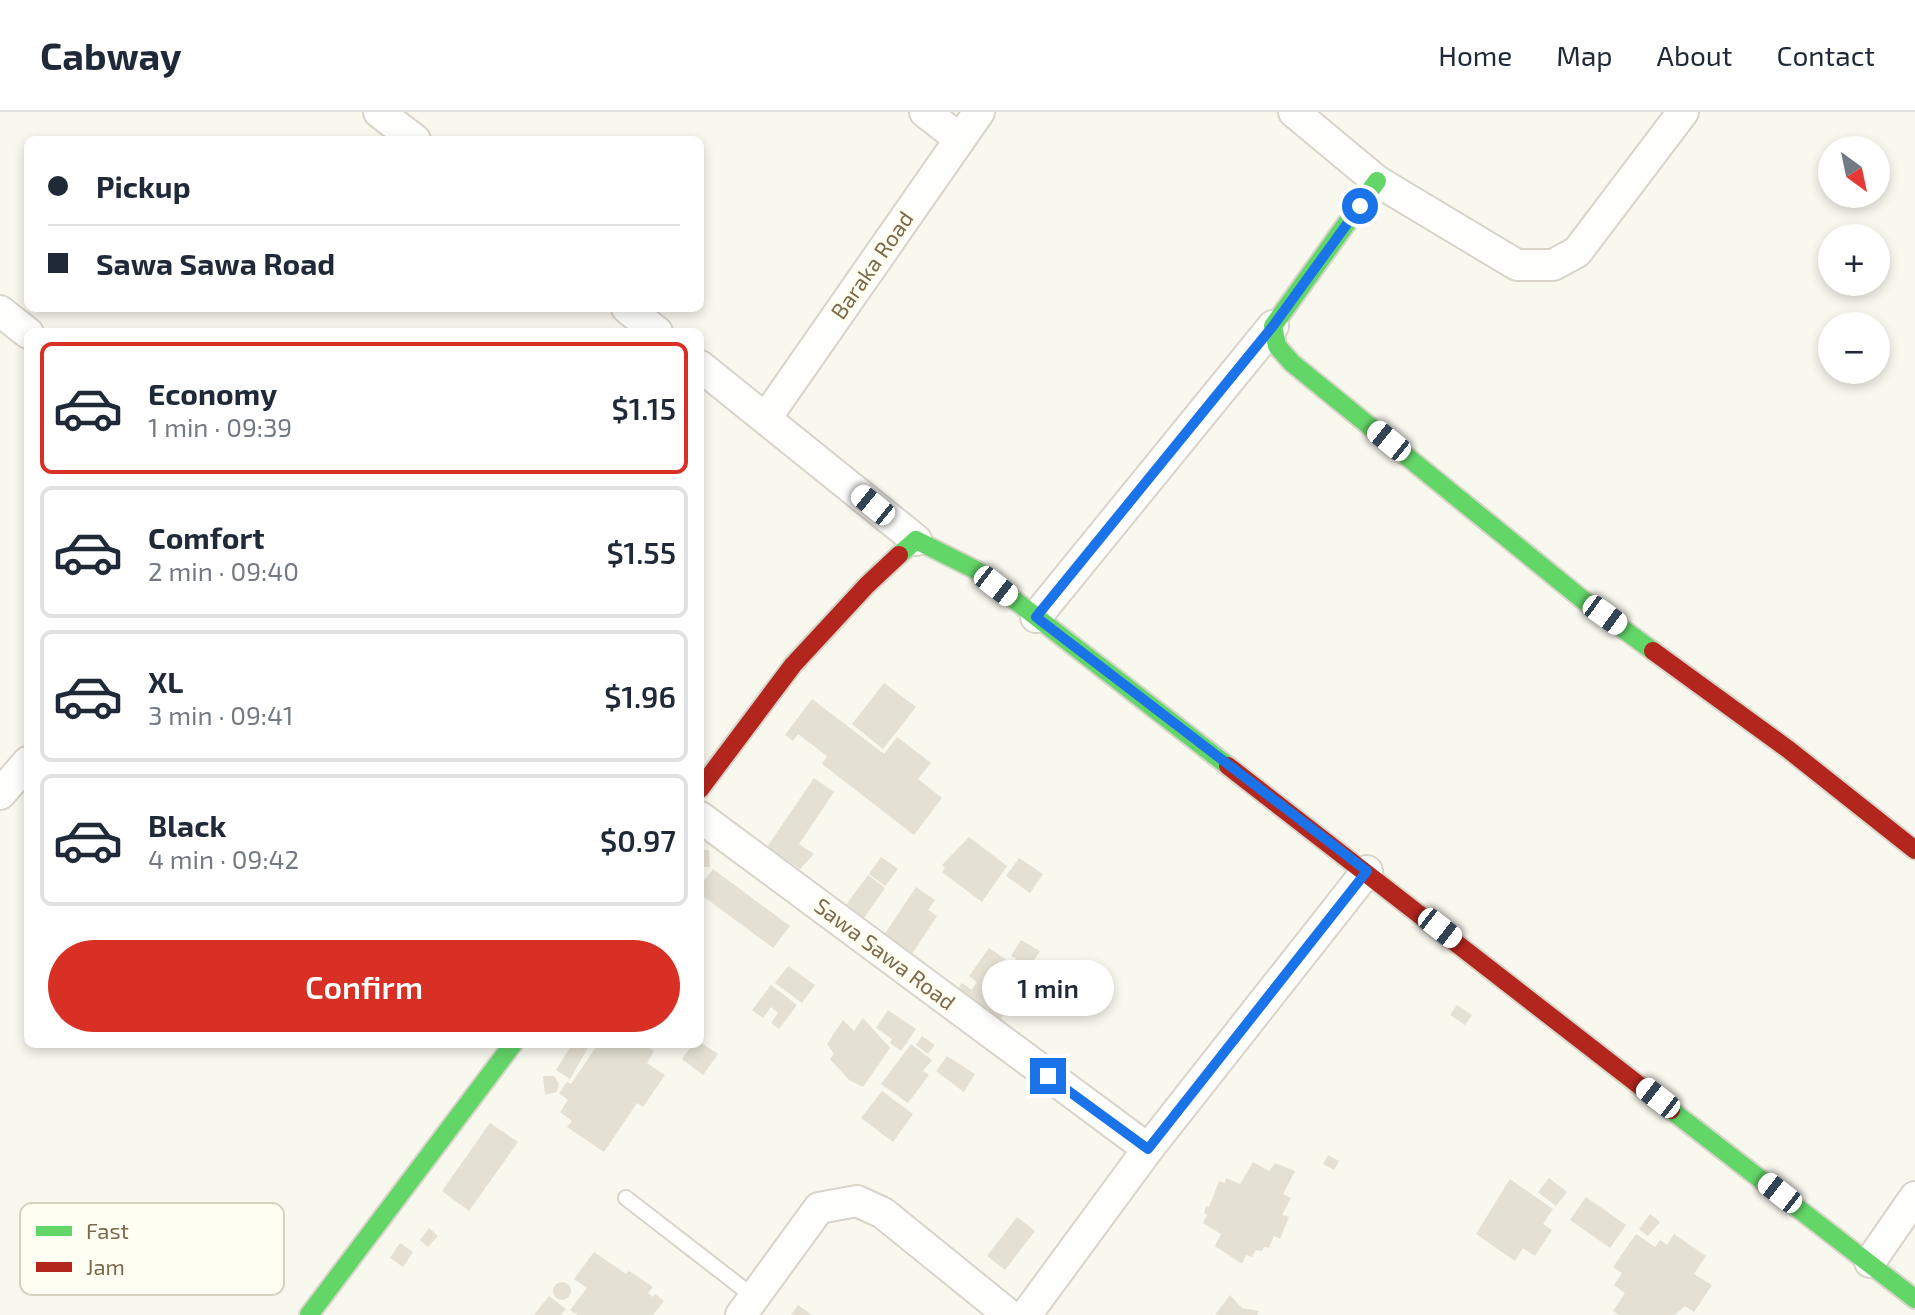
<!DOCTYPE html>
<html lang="en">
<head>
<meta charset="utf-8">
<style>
	:root { --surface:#fff; --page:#f6f6f7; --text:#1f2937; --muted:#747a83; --line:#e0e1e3; --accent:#d93025 }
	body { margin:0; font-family:"Exo 2",sans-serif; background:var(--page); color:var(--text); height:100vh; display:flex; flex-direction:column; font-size:30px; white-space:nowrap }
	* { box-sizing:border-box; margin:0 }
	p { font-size:26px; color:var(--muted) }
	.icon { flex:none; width:44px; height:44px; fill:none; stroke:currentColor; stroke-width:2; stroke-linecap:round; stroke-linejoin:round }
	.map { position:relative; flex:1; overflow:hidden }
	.drawer { position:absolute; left:24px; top:216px; width:680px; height:720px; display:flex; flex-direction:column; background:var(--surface); border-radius:12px; box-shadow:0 4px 12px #0003 }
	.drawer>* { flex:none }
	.banner { position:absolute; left:24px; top:24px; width:680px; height:176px; border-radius:12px; box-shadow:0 4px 12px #0003; display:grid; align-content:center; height:176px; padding:0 24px; background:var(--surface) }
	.needle { width:52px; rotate:147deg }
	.buttons { position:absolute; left:1818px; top:24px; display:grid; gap:16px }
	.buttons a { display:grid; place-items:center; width:72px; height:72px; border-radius:50%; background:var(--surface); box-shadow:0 4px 12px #0003; font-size:40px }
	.end { position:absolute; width:36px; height:36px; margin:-18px; border:10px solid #1a73e8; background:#fff; box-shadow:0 0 0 4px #fff }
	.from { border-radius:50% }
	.bubble { position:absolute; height:56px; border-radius:28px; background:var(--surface); box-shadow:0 4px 12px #0003; font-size:26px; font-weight:600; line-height:56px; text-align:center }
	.car { position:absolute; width:24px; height:48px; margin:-24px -12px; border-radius:10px; box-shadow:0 0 6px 2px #0007; background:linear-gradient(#fff 24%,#345 0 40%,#fff 0 76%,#345 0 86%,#fff 0) }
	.banner b { display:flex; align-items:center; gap:28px; height:76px; font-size:30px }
	.banner b+b { border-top:2px solid var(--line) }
	.banner i { width:20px; height:20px; background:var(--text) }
	ul { padding:14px 0 0; list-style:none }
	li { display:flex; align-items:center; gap:24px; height:132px; margin:0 16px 12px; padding:0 8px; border:4px solid var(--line); border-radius:12px }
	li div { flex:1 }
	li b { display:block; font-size:30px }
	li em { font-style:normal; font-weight:600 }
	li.selected { border-color:var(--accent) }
	li>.icon { width:72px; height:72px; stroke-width:1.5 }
	.cta { display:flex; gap:16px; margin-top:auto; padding:16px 24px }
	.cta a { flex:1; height:92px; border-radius:48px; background:var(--accent); color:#fff; font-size:32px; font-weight:600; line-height:92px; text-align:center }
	header { display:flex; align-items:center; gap:48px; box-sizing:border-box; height:112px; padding:0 40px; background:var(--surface); border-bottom:2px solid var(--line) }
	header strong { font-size:38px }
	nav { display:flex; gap:44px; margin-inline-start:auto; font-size:28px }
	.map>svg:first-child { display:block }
</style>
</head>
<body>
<header>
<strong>Cabway</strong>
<nav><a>Home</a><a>Map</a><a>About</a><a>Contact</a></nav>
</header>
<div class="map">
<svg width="1915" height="1203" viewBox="0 0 1915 1203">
	<rect width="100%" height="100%" fill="#f9f8ef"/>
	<!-- building -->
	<g fill="#e4e0d3">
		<path d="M884,571L916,595L883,637L852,612Z"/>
		<path d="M812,587L884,642L897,625L931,651L918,667L942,686L914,723L822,652L827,644L798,622L793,629L785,623Z"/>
		<path d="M814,666L834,680L799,732L814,742L800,757L767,735Z"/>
		<path d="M969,725L1007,754L982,790L942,760L945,756L942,753Z"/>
		<path d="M700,738H709L710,755H700Z"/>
		<path d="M881,745L898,757L885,774L869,762Z"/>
		<path d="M1019,746L1043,762L1030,781L1006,764Z"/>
		<path d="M713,757L790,814L773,836L700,782V774Z"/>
		<path d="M868,763L885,776L864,806L846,793Z"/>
		<path d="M916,775L935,788L928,798L937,804L912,842L884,823Z"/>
		<path d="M1021,828L1040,839L1024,864L1010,855L1016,846L1011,844Z"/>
		<path d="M989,836L1011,851L1007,857L1026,870L1000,908L957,878L962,871L972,878L977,870L969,864Z"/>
		<path d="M788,854L815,873L802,891L775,871Z"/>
		<path d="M771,873L797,893L779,917L771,911L778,901L771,895L763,906L752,898Z"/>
		<path d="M1457,893L1472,903L1465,913L1450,903Z"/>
		<path d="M888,898L916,917L901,939L890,931L892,927L876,916Z"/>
		<path d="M863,906L890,936L863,975L849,968L830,947L834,942L827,932L843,908L854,919Z"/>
		<path d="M922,924L935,933L928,942L916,933Z"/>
		<path d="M700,930L718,942L703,963L682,947L693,932H700Z"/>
		<path d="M568,932H590L570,967L556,958L571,934Z"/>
		<path d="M598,932H643L654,939L647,951L665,963L643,995L637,991L604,1040L567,1015L572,1009L560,1000L568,988L559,981L567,970L571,972Z"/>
		<path d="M911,932L932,948L923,959L929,963L908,991L881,972Z"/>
		<path d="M947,944L975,962L964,980L936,959Z"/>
		<path d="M543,964H554L559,971L557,980L545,983Z"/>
		<path d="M882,979L913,1002L893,1030L861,1006Z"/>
		<path d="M490,1011L518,1030L469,1099L442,1079Z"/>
		<path d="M1328,1043L1339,1049L1334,1058L1323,1052Z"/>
		<path d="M1253,1050L1269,1059L1275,1051L1295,1059L1283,1082L1291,1086L1282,1103L1289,1105L1280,1127L1274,1124L1269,1136L1264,1135L1262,1139L1256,1138L1252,1145L1246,1143L1242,1152L1215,1134L1221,1122L1203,1111L1207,1103L1204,1101L1206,1094L1209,1095L1219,1069L1225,1071L1226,1066L1240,1072Z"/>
		<path d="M1549,1066L1567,1080L1556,1094L1538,1080Z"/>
		<path d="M1510,1067L1553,1097L1543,1112L1552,1118L1535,1144L1523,1136L1515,1149L1476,1122Z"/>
		<path d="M1586,1085L1626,1113L1610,1136L1570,1108Z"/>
		<path d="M1650,1102L1660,1110L1648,1124L1639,1117Z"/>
		<path d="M1017,1105L1035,1119L1005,1158L987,1144Z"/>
		<path d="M429,1116L438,1124L428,1135L420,1128Z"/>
		<path d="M1636,1122L1655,1135L1660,1128L1667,1133L1674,1122L1706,1144L1694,1162L1712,1173L1694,1200L1685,1194L1675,1203H1619L1613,1199L1625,1181L1614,1173L1622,1161L1613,1155Z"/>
		<path d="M400,1131L413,1140L403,1155L390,1146Z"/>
		<path d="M594,1140L626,1162L629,1159L653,1175L648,1181L653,1185L655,1182L664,1189L653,1203H578L570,1198L587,1176L574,1167Z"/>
		<circle cx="562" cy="1179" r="9"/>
		<path d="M1230,1183L1242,1196L1259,1199L1257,1203H1215Z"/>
		<path d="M549,1184L566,1197L561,1203H534Z"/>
		<path d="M798,1193L812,1203H791Z"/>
	</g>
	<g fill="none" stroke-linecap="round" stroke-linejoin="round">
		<defs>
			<path id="lane" d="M626,1086L754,1185"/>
			<g id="street">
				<path d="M379,0L415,28"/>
				<path d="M925,0L960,27"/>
				<path d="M1294,0L1377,69L1517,153H1553L1577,140L1683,0"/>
				<path d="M627,196L657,220"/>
				<path d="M0,199L28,221"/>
				<path d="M700,254L916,428"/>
				<path d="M766,306L979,0"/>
				<path d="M1036,505L1273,214"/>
				<path d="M0,682L28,650"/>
				<path d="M700,705L1148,1037"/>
				<path d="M1870,1150L1915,1085"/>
				<path d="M741,1203L819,1096L857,1089L883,1101L1009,1203"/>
				<path d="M1026,1203L1148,1037L1367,759"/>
			</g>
			<g id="fast">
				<path d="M1377,69L1273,214L1277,234L1292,251L1582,487L1653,539"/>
				<path d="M899,443L916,428L976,458L1228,654"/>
				<path d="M1671,998L1915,1187"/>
				<path d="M309,1203L513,932"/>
			</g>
			<g id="jam">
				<path d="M1653,539L1789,638L1915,738"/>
				<path d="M1228,654L1671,998"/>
				<path d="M700,677L793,553L867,473L899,443"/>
			</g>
		</defs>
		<!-- lane casing -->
		<use href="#lane" stroke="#d8d4ca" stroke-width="18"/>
		<!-- street casing -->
		<use href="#street" stroke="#d8d4ca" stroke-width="34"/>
		<!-- fast casing -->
		<use href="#fast" stroke="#d8d4c9" stroke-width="22"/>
		<!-- jam casing -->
		<use href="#jam" stroke="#d8d4c9" stroke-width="22"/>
		<!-- lane -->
		<use href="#lane" stroke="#fefefd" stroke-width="14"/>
		<!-- street -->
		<use href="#street" stroke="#fefefd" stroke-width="30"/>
		<!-- fast -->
		<use href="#fast" stroke="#63d668" stroke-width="18"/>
		<!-- jam -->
		<use href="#jam" stroke="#b3261e" stroke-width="18"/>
	</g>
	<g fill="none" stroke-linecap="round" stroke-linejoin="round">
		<!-- route -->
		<path stroke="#1a73e8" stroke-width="10" d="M1048,964L1148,1037L1367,759L1036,505L1273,214L1360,94"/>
	</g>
	<g text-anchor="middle" stroke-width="8" stroke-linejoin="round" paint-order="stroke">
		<!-- street labels -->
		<g font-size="22" fill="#7b6a4b" stroke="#fffef2">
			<text transform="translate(872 153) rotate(-55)" y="8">Baraka Road</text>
			<text transform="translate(885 842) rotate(37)" y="8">Sawa Sawa Road</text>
		</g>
	</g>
	<!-- legend -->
	<rect x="20" y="1091" width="264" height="92" rx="12" fill="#fffef2" stroke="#d7d2c0" stroke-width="2"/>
	<rect x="36" y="1114" width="36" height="10" fill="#63d668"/>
	<rect x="36" y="1150" width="36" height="10" fill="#b3261e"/>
	<g font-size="22" fill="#7b6a4b">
		<text x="86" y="1127">Fast</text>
		<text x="86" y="1163">Jam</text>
	</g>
</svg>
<div class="buttons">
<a><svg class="needle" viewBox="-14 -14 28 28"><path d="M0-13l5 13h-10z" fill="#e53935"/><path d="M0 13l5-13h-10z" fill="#747a83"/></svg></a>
<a>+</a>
<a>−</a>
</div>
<i class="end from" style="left:1360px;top:94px"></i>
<i class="end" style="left:1048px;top:964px"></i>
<div class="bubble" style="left:982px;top:848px;width:132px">1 min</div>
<i class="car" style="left:1389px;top:329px;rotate:309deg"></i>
<i class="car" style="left:873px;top:393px;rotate:309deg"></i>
<i class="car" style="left:996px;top:474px;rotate:128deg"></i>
<i class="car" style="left:1605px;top:503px;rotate:126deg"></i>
<i class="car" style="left:1440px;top:816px;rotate:128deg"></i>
<i class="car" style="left:1658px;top:986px;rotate:308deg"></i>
<i class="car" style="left:1780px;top:1081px;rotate:308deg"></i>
<div class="banner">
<b><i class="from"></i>Pickup</b>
<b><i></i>Sawa Sawa Road</b>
</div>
<section class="drawer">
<ul>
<li class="selected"><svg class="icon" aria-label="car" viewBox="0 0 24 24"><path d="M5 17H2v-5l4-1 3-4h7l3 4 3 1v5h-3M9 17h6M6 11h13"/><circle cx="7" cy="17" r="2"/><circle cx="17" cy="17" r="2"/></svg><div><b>Economy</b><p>1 min · 09:39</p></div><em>$1.15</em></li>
<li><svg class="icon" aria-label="car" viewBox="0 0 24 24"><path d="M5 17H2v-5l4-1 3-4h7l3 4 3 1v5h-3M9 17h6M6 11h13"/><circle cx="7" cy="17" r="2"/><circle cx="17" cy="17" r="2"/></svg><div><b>Comfort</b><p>2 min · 09:40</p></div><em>$1.55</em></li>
<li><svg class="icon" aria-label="car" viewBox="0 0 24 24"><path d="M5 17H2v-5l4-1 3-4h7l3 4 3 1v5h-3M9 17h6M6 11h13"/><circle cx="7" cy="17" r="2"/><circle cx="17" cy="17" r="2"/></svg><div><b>XL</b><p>3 min · 09:41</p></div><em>$1.96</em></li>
<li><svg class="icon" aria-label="car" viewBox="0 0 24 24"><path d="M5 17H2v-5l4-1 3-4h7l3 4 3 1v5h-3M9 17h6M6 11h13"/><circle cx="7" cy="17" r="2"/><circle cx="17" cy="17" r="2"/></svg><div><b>Black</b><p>4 min · 09:42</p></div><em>$0.97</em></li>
</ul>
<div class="cta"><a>Confirm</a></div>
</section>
</div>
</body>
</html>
